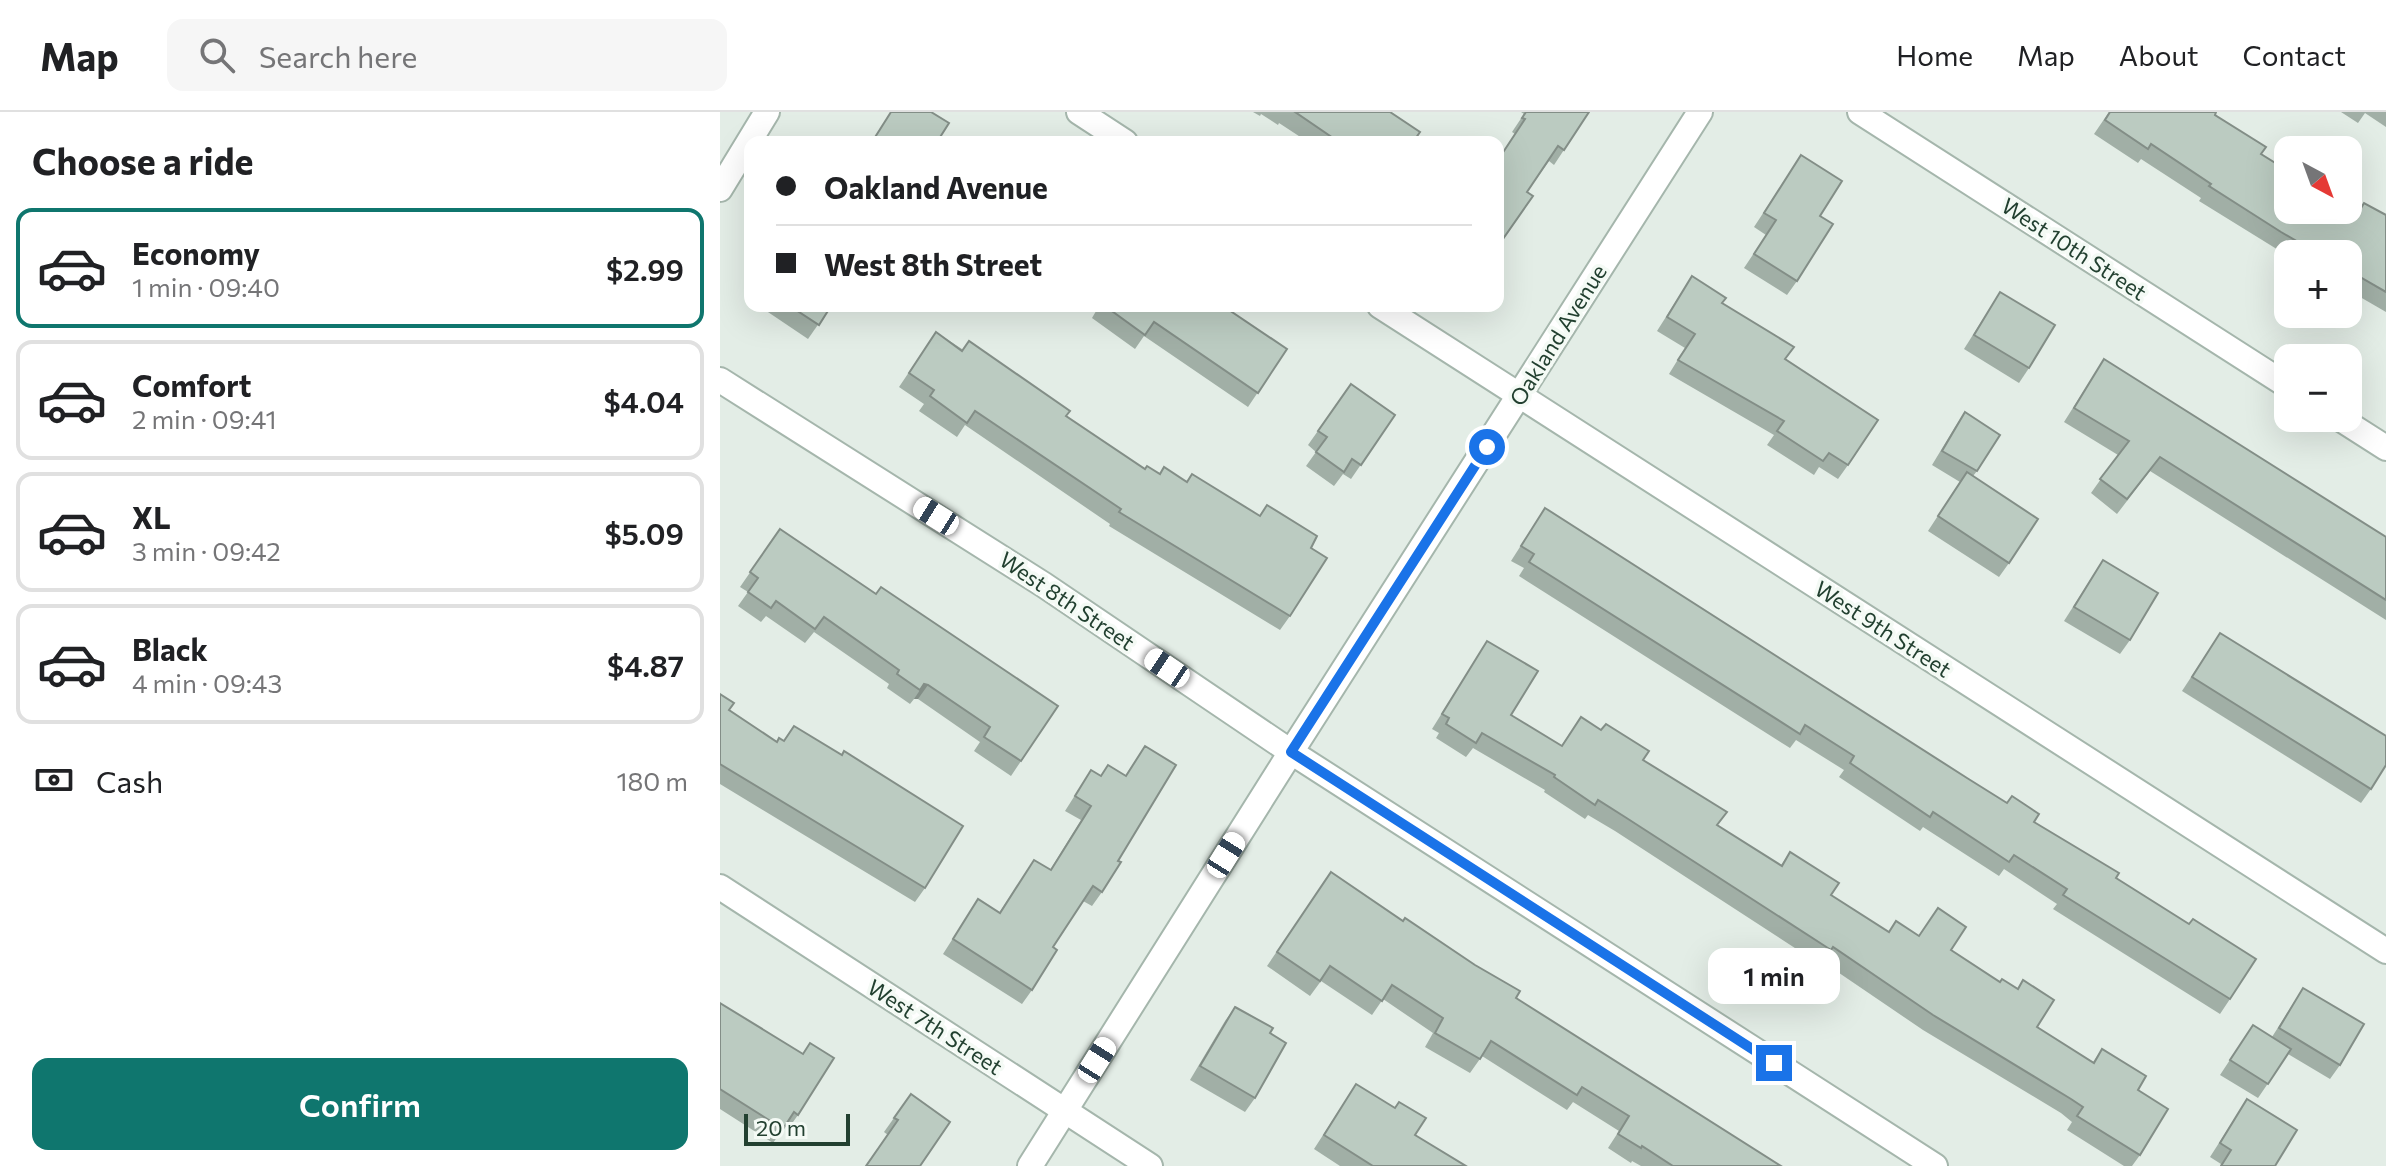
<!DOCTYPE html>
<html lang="en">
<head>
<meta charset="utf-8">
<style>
	:root { --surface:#fff; --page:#f6f6f6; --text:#202124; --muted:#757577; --line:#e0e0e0; --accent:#0f766e }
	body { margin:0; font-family:Commissioner,sans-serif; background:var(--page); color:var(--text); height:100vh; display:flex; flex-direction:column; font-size:30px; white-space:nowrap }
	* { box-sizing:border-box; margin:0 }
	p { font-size:26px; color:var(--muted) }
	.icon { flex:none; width:44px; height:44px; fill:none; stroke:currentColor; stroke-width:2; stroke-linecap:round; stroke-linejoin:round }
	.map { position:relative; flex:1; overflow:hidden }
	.side { display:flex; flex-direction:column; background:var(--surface); width:720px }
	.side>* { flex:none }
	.banner { position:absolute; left:24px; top:24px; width:760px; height:176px; border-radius:16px; box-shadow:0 8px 32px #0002; display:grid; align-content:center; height:176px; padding:0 32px; background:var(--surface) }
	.needle { width:52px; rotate:139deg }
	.controls { position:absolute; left:1554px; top:24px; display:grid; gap:16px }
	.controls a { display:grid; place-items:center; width:88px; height:88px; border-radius:16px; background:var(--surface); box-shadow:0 8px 32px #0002; font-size:40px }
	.scale { position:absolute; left:24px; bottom:20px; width:106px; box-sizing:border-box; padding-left:8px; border:4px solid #224030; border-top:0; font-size:22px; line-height:28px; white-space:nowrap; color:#224030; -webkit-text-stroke:6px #f4faf5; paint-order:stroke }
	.end { position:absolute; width:36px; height:36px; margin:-18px; border:10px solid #1a73e8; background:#fff; box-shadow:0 0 0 4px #fff }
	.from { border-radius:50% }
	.bubble { position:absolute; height:56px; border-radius:16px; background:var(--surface); box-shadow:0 8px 32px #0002; font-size:26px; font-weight:600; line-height:56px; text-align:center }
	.car { position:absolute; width:24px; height:48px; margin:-24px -12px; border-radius:10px; box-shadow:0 0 6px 2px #0007; background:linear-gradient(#fff 24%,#345 0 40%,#fff 0 76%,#345 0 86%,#fff 0) }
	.banner b { display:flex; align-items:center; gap:28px; height:76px; font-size:30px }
	.banner b+b { border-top:2px solid var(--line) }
	.banner i { width:20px; height:20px; background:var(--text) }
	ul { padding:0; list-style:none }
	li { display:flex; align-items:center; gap:24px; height:120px; margin:0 16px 12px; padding:0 16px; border:4px solid var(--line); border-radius:16px }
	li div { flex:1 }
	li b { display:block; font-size:30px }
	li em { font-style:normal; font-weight:600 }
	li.selected { border-color:var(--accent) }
	li>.icon { width:72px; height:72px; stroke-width:1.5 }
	h2 { padding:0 32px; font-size:36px; line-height:96px }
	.pay { display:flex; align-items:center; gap:20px; height:88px; padding:0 32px; font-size:30px }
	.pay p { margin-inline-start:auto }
	.button { display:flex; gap:16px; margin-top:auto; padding:16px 32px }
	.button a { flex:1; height:92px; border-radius:16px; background:var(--accent); color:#fff; font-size:32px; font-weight:600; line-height:92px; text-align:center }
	header { display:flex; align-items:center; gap:48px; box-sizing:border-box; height:112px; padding:0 40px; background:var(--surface); border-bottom:2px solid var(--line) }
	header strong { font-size:38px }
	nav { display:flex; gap:44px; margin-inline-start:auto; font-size:28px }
	.search { width:560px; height:72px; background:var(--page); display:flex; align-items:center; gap:20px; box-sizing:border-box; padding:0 28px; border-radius:16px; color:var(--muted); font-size:30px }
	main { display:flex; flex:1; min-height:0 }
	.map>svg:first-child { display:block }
</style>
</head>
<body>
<header>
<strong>Map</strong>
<div class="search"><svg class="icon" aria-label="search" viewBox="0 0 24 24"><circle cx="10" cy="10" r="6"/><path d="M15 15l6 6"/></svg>Search here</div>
<nav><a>Home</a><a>Map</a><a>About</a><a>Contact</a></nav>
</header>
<main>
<section class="side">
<h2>Choose a ride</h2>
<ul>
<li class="selected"><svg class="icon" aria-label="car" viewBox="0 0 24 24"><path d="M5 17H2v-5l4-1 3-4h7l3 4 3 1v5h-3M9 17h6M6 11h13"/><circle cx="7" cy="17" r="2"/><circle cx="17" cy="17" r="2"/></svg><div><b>Economy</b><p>1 min · 09:40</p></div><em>$2.99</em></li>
<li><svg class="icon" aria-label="car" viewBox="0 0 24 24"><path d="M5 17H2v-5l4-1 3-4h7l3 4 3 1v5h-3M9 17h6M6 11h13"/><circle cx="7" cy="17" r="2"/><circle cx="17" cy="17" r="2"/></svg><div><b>Comfort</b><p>2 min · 09:41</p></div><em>$4.04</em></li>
<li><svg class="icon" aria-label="car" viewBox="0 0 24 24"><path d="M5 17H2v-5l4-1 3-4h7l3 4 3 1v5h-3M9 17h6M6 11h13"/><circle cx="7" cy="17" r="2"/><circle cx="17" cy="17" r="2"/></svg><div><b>XL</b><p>3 min · 09:42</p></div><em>$5.09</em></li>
<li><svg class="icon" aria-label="car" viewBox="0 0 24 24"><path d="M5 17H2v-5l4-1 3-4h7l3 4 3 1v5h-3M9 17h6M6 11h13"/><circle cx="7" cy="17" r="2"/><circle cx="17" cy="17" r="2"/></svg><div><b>Black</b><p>4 min · 09:43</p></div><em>$4.87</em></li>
</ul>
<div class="pay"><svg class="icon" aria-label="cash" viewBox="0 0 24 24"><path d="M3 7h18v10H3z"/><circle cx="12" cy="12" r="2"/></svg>Cash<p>180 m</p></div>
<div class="button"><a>Confirm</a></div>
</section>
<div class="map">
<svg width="1666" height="1054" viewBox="0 0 1666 1054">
	<rect width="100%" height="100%" fill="#e3ede6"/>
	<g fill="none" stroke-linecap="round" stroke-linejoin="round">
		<defs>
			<g id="minor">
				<path d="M359,0L405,30"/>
				<path d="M1140,0L1568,274"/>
				<path d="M0,77L47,0"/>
				<path d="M660,194L1666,839"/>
				<path d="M0,268L324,473L571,640L1215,1054"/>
				<path d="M1619,306L1666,336"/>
				<path d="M0,775L430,1054"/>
				<path d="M310,1054L571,640L980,0"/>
			</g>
		</defs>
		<!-- minor casing -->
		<use href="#minor" stroke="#a5b6ac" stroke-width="28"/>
		<!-- minor -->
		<use href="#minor" stroke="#fff" stroke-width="24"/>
	</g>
	<!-- wall -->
	<g fill="#a1afa6">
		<path d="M533,0H670L693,30H588L559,11L558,13L541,2L540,4Z"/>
		<path d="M801,0H869L834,53L829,49L807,80L813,84L778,135V47L795,22L792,20L804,2Z"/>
		<path d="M1389,0L1495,3L1541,42L1636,102L1644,91L1666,103V200L1628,178V142H1568V144L1479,89L1481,86L1421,47L1418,51L1374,22Z"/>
		<path d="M1621,0H1666V15L1645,1L1638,11Z"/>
		<path d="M1081,43L1100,104L1077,169L1067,183L1024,156L1046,123L1034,115Z"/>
		<path d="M972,164L1065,247L1128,353L1118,367L1099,355L1094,363L1047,333L1054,323L949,262L965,236L937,219Z"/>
		<path d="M1280,180L1309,256L1299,271L1244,237Z"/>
		<path d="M44,194H111L88,227L42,196Z"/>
		<path d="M379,194H503L567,237L528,295L424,224L415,237L372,206Z"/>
		<path d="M216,220L425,357L467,369L539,404L547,393L591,436L570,504L560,518L389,414L390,412L245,313L237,325L199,299L204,292L179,275Z"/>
		<path d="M1384,247L1666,425V508L1430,359L1397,402L1371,381L1398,343L1344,310Z"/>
		<path d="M631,272L675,303L631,367L623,362L614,374L586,354L596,340L588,333Z"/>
		<path d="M1245,300L1257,359L1253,364L1289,451L1279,465L1208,419L1240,370L1212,353L1235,315Z"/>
		<path d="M825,396L1314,710L1396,766L1510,887L1500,902L1333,797L1337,792L1284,757L1279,764L1203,715L1200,719L1119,665L1124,658L1076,628L1070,636L799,464L804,456L791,449Z"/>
		<path d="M60,417L156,482L338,594L291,664L254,639L260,630L198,587H194L190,592L167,576L169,572L94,520L85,531L46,504L41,510L18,494L28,480L20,475Z"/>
		<path d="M1383,448L1410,528L1400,542L1344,509Z"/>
		<path d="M1500,521L1651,677L1641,691L1462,579Z"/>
		<path d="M767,529L791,603L841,634L861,605L923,648L997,713L1061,753L1070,740L1111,783L1169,820L1199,824L1231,838L1317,915L1373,950L1382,937L1418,978L1420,1043L1412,1054H1404L1347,1018L1352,1010L1341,1001L1203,918L1103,850L1101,853L895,719L868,703L865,707L824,680L825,678L753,636L746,645L716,626L719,621L712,617Z"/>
		<path d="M0,582L9,598L56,630L63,629L74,614L205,776L195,790L0,672Z"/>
		<path d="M425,634L398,749L382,780L372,794L363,789L333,835L312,878L302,892L223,842L258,787L279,801L314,748L330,758L361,708L345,699L371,658L381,664H405Z"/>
		<path d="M611,760L796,886L1061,1054H921L912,1049L911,1051L888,1036L899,1019L853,990L847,998L762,944L750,961L705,935L713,921L663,887L652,903L601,869L590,884L547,854Z"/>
		<path d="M1583,876L1620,953L1610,967L1568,942L1538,986L1500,963L1533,913L1552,925Z"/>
		<path d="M0,891L78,1003L68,1017L65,1014L53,1031L0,997Z"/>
		<path d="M515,895L550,921L535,986L525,1000L470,968L505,909Z"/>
		<path d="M636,972L695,1023L746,1054H620L594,1037Z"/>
		<path d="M191,982L230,1010L168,1023L164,1020Z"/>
		<path d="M1527,987L1555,1054H1500L1501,1052L1490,1045Z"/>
	</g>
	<!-- shaded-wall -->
	<path fill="#838e87" d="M204,572L208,573L198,587H194Z"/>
	<!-- building -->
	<g fill="#bbcbc1" stroke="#838e87" stroke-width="2">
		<path d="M171,0H211L229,11L217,30H152Z"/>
		<path d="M575,0H670L700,20L693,30H619Z"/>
		<path d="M806,0H869L844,38L838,34L807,80L813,84L778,134V48L805,7L802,6Z"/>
		<path d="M1390,0H1496L1495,3L1546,35L1541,42L1568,59V98L1628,97L1637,103L1644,91L1666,103V180L1628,158V142H1599L1561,120L1489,74L1491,72L1431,32L1428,37L1385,8Z"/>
		<path d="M1081,43L1122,69L1100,104L1113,112L1077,169L1034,142L1056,108L1044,101Z"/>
		<path d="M972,164L1006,186L1002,191L1074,235L1065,247L1158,308L1128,353L1109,341L1103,349L1057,319L1064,309L958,248L975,222L947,205Z"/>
		<path d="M1280,180L1335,213L1309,256L1254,223Z"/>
		<path d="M70,194H111L99,213Z"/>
		<path d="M385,194H503L567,237L538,281L434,210L425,223Z"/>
		<path d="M216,220L242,239L249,229L350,299L346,304L425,357L427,354L440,362L444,355L467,370L472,362L540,404L547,393L597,424L591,436L607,446L570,504L399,400L401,397L255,299L247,311L210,284L214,278L189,261Z"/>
		<path d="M1384,247L1666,425V488L1440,345L1407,387L1380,367L1409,329L1354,296Z"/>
		<path d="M631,272L675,303L641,353L632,347L624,360L596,340L607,325L598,319Z"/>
		<path d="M1245,300L1280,323L1257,359L1222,339Z"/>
		<path d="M1247,360L1318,407L1289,451L1218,404Z"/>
		<path d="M825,396L1247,666L1287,691L1292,684L1319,702L1314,710L1399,761L1396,766L1469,812L1473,807L1536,847L1510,887L1343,783L1347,777L1294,743L1289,750L1213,700L1210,705L1130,651L1134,644L1085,613L1080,622L809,450L814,442L801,434Z"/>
		<path d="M60,417L156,482L161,475L338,594L301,649L264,625L270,615L208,573L204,572L200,578L177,562L179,558L104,505L95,517L56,489L51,496L28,480L38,466L30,460Z"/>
		<path d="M1383,448L1438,481L1410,528L1354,495Z"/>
		<path d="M1500,521L1666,624V653L1651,677L1472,565Z"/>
		<path d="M767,529L818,559L791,603L842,634L861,605L881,618L886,612L929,639L923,648L1007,700L997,713L1062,754L1070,740L1119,771L1111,783L1169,820L1176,809L1199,824L1218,796L1246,815L1231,838L1280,870L1282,867L1298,877L1303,868L1334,888L1317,915L1374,951L1382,937L1426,964L1418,978L1448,997L1420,1043L1357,1004L1363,995L1351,987L1213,903L1113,835L1111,838L905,705L878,688L875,693L834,665L835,663L762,621L756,631L726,612L729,606L722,602Z"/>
		<path d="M0,582L14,591L9,598L57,630L59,626L64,629L74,614L122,643L124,639L243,714L205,776L0,652Z"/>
		<path d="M425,634L456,653L398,749L401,750L382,780L373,774L333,835L337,838L312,878L233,827L258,787L280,801L314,748L331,758L371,694L355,684L371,658L381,664L388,653L406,664Z"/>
		<path d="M611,760L683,809L685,806L755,853L800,879L796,886L1061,1054H953L922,1034L921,1036L898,1022L909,1004L862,975L857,983L771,929L760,947L715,921L723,906L672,873L662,889L610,854L600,869L557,840Z"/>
		<path d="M1583,876L1644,912L1620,953L1559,916Z"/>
		<path d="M0,891L83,942L90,931L114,946L78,1003L74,1000L63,1017L0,977Z"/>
		<path d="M515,895L553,916L550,921L566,931L535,986L480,954Z"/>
		<path d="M1533,913L1571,937L1548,972L1510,948Z"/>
		<path d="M636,972L675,996L679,990L706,1006L695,1023L746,1054H653L604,1023Z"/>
		<path d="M191,982L230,1010L200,1054H146L178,1008L174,1006Z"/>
		<path d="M1527,987L1577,1018L1555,1054H1501L1511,1038L1500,1031Z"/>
	</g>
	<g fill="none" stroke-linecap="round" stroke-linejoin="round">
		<!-- route -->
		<path stroke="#1a73e8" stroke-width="10" d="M767,335L571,640L1054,951"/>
	</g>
	<g text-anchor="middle" stroke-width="7" stroke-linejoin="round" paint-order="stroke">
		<!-- street labels -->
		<g font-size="22" fill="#224030" stroke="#f4faf5">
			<text transform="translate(1354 137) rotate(33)" y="8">West 10th Street</text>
			<text transform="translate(838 223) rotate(-58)" y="8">Oakland Avenue</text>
			<text transform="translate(347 489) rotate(34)" y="8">West 8th Street</text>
			<text transform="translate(1163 517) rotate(33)" y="8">West 9th Street</text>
			<text transform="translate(215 915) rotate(33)" y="8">West 7th Street</text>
		</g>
	</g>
</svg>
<div class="controls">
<a><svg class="needle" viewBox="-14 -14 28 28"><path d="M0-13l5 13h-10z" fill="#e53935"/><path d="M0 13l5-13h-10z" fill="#757577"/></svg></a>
<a>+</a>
<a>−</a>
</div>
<div class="scale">20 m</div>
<i class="end from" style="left:767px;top:335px"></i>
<i class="end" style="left:1054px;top:951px"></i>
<div class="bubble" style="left:988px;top:836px;width:132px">1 min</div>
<i class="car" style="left:216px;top:404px;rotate:302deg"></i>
<i class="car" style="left:447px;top:556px;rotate:304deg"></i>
<i class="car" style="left:506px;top:743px;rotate:32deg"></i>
<i class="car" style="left:377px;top:948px;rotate:32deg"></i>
<div class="banner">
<b><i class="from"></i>Oakland Avenue</b>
<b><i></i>West 8th Street</b>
</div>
</div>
</main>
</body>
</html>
